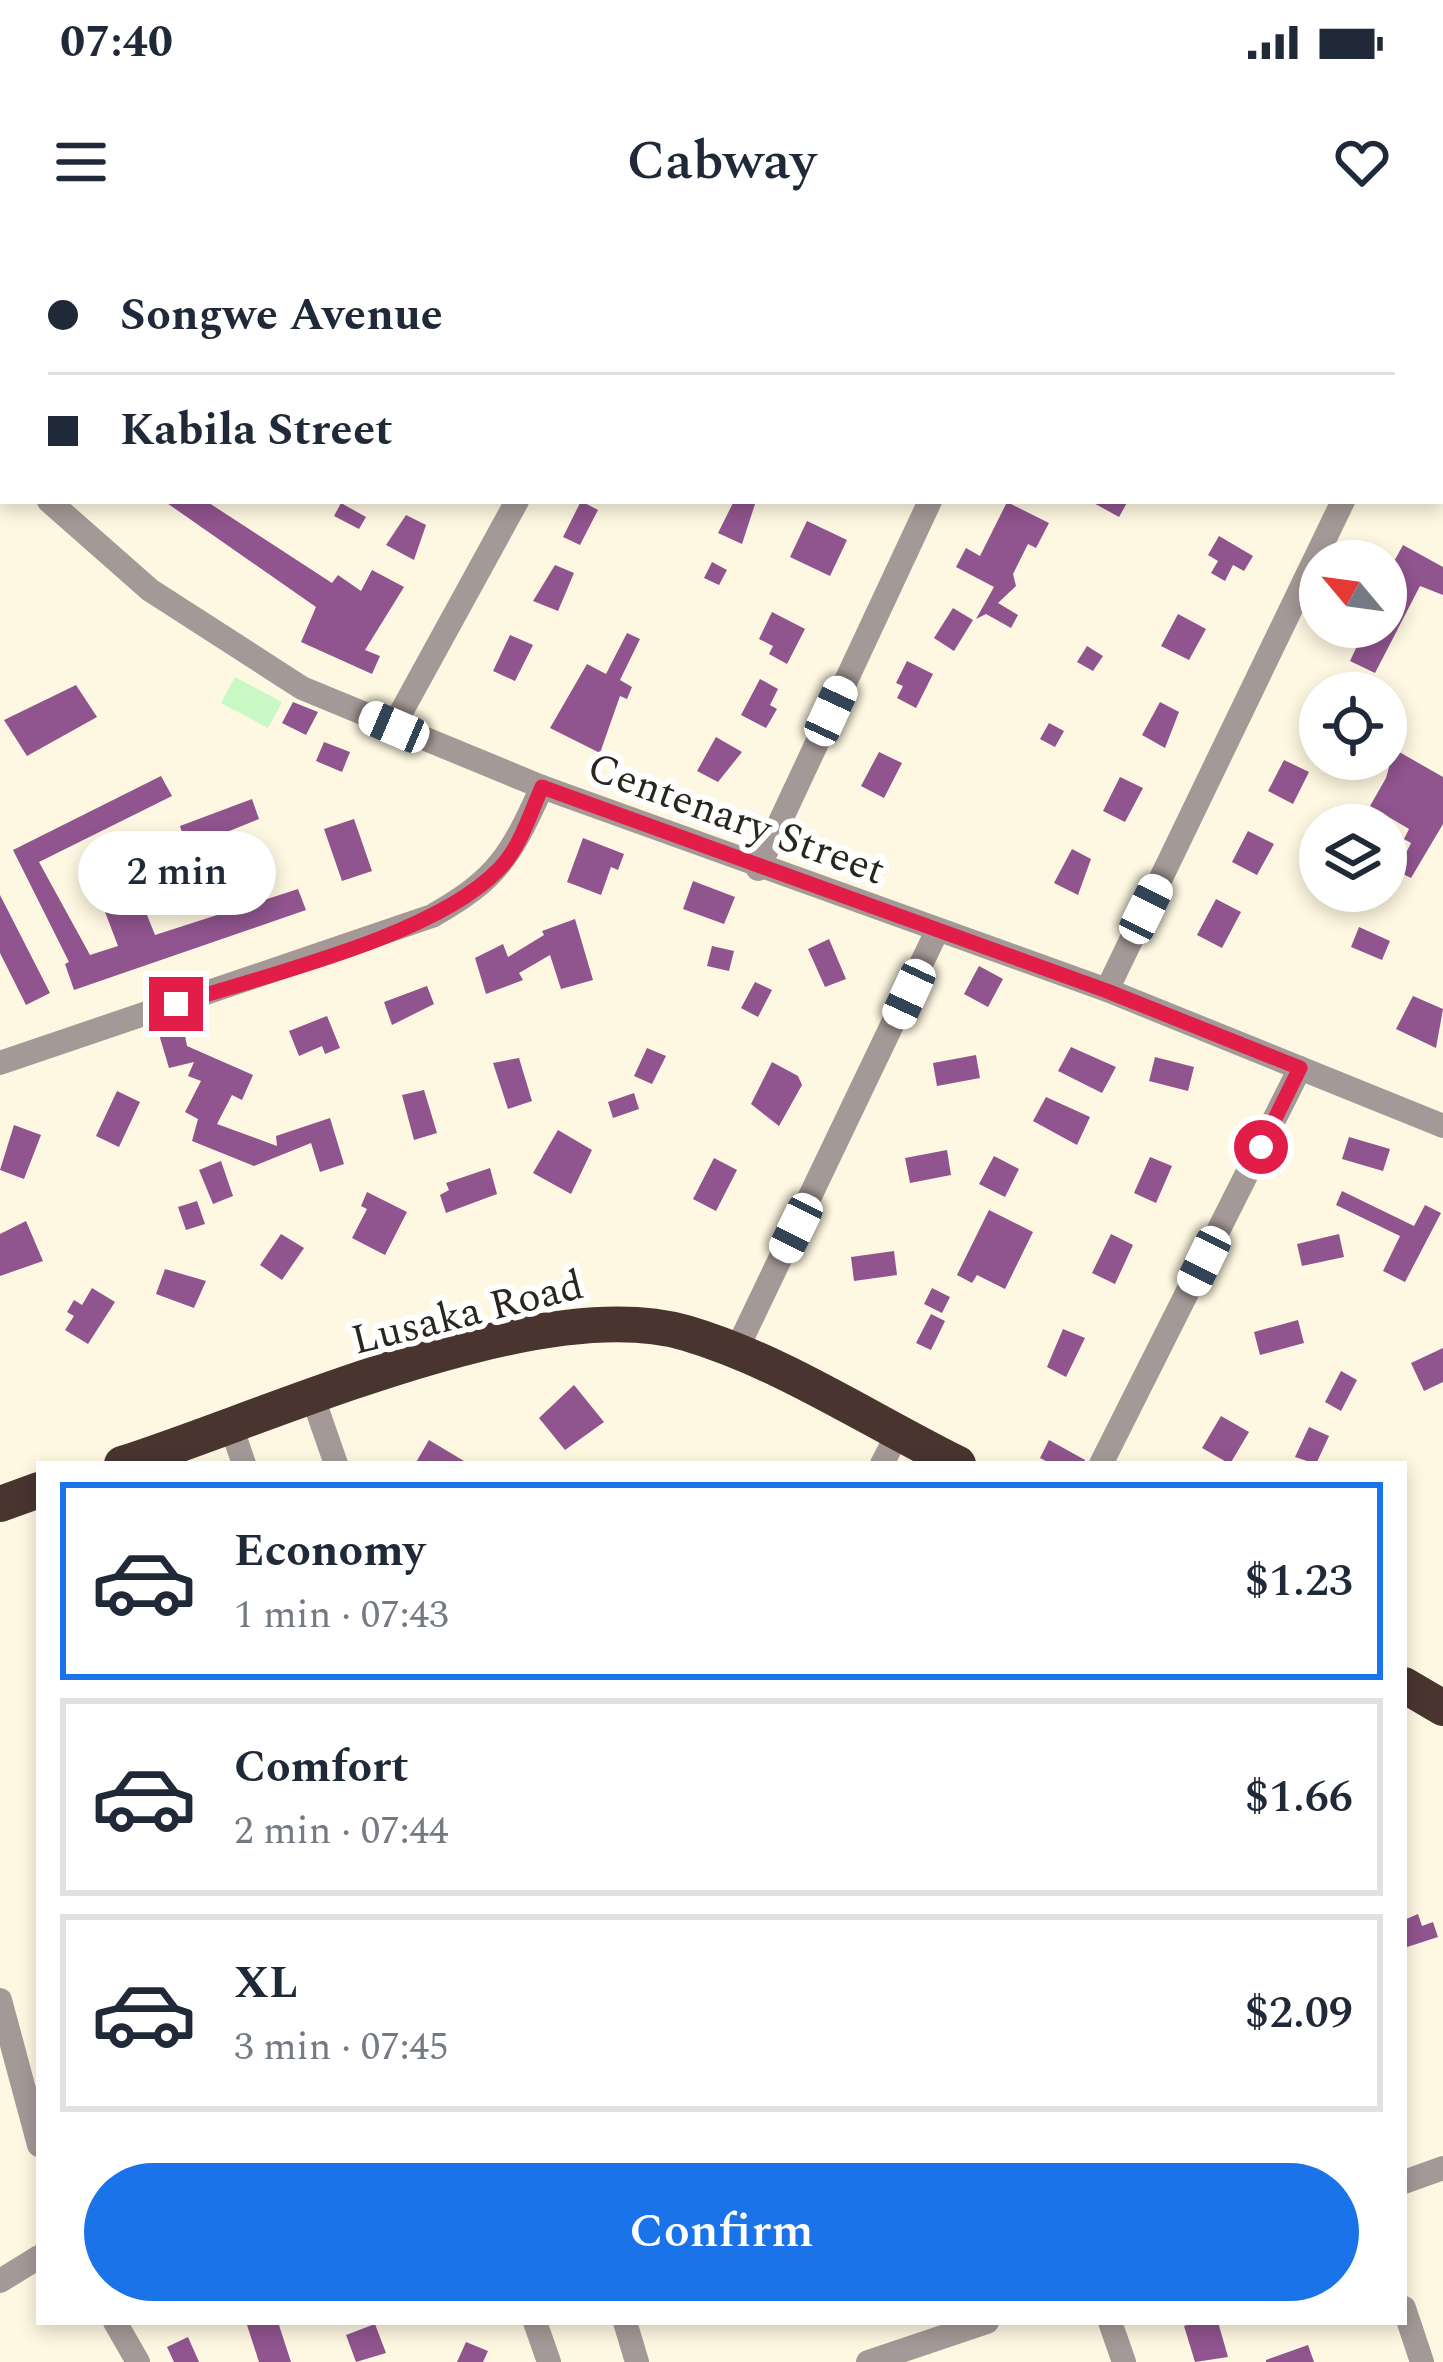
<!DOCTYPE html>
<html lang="en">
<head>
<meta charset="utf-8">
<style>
	:root { --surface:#fff; --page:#f6f6f7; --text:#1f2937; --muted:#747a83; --line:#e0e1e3; --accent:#1a73e8 }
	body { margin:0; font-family:Spectral,serif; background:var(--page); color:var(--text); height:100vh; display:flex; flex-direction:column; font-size:45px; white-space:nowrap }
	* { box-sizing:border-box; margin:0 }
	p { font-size:39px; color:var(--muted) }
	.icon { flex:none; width:66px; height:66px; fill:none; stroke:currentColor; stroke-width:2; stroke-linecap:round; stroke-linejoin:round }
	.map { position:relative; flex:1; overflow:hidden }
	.details { position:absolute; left:36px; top:1221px; width:1371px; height:864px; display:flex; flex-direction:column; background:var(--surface); border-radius:0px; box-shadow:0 6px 18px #0003 }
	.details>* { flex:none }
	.guide { position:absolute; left:0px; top:0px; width:1443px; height:264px; box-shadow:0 6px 18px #0003; display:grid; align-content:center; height:264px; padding:0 48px; background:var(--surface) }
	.needle { width:78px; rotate:299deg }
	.controls { position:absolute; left:1299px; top:300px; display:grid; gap:24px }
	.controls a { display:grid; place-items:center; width:108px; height:108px; border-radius:50%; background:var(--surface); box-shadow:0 6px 18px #0003; font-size:60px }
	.end { position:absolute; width:54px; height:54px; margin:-27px; border:15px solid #e11d48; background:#fff; box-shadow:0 0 0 6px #fff }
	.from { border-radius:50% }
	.bubble { position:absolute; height:84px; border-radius:42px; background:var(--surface); box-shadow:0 6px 18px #0003; font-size:39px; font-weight:600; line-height:84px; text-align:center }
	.car { position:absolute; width:36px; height:72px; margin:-36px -18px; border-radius:15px; box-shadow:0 0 9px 3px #0007; background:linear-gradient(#fff 24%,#345 0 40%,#fff 0 76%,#345 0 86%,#fff 0) }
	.guide b { display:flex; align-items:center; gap:42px; height:114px; font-size:45px }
	.guide b+b { border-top:3px solid var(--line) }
	.guide i { width:30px; height:30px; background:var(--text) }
	ul { padding:21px 0 0; list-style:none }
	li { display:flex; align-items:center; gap:36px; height:198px; margin:0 24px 18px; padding:0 24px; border:6px solid var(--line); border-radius:0px }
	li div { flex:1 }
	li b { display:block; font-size:45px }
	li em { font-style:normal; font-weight:600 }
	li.active { border-color:var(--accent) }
	li>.icon { width:108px; height:108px; stroke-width:1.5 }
	.button { display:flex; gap:24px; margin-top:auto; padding:24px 48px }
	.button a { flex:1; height:138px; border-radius:72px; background:var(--accent); color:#fff; font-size:48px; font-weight:600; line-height:138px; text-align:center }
	.status { display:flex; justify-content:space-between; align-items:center; height:84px; padding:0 60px; background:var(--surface); direction:ltr }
	.status svg { height:33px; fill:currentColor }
	header { display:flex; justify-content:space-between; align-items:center; height:156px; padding:0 48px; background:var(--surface); font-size:54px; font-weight:600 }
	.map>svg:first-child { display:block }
</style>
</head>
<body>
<div class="status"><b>07:40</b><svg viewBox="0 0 49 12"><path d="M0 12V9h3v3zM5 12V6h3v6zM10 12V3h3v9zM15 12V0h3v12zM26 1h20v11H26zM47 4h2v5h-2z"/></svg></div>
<header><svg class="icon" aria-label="menu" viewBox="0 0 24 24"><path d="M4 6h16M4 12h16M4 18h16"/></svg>Cabway<svg class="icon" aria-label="heart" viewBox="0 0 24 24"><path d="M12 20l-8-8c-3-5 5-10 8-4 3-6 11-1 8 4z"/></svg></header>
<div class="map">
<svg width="1443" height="2122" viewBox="0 0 1443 2122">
	<rect width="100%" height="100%" fill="#fef7e1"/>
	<!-- green -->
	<path fill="#c8f8c3" d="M235,437L282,462L268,488L221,463Z"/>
	<!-- building -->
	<g fill="#90548e">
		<path d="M164,261H206L332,343L338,335L361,351L372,330L404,347L365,410L380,416L372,434L301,402L316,367Z"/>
		<path d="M581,261L598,270L580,305L563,297Z"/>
		<path d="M734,261H756L742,304L718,293Z"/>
		<path d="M1090,261H1128L1119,277Z"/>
		<path d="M1007,262L1049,283L1036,308L1028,304L1013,334L1016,346L998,363L1018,375L1011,388L986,374L976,379L994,347L956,327L966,308L980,316Z"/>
		<path d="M341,263L366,277L359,289L334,276Z"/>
		<path d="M406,275L426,285L414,320L386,305Z"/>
		<path d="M807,281L847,300L830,336L790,317Z"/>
		<path d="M1219,296L1253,316L1244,331L1233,325L1225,341L1211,333L1218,321L1208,315Z"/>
		<path d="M1403,305L1443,327V355L1420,346L1375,433L1350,421L1366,387H1386V336Z"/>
		<path d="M712,322L727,330L719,345L704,338Z"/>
		<path d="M555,325L574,333L558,371L533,361Z"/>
		<path d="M953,368L973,380L954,411L934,398Z"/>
		<path d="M772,372L805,389L787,424L769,414L773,406L759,399Z"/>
		<path d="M1178,374L1206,389L1189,420L1161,406Z"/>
		<path d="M627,393L640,399L620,440L632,447L627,459L620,456L600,513L550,488L587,424L606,434Z"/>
		<path d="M510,395L533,405L515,441L493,431Z"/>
		<path d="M1087,406L1103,416L1093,431L1077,422Z"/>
		<path d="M907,421L933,434L916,468L897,458L903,446L896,443Z"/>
		<path d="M760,439L778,449L770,465L777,469L766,488L741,475Z"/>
		<path d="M76,445L97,477L27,516L4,480Z"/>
		<path d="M293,462L318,472L306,495L282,483Z"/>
		<path d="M1160,462L1179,472L1165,508L1142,495Z"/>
		<path d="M1049,483L1064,491L1055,507L1040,499Z"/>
		<path d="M716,497L742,512L718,542L697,531Z"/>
		<path d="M324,502L350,512L342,532L316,521Z"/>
		<path d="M1394,509L1443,537V584L1411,638L1397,631L1411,603L1404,599L1409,589L1370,566L1386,538Z"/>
		<path d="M879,512L902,523L884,558L861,546Z"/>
		<path d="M1284,520L1309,532L1293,564L1268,551Z"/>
		<path d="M161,536L172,556L39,622L90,715L118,706L102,664L137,650L155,695L298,649L306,670L74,750L65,724L69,722L13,610Z"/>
		<path d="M1120,537L1143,548L1125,582L1103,571Z"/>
		<path d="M252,559L259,579L207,600L220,643L198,646L180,586Z"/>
		<path d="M354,579L372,631L342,641L324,589Z"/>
		<path d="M1248,591L1274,604L1257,635L1232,622Z"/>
		<path d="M583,598L624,614L618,630L611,627L601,655L567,642Z"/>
		<path d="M1072,609L1091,619L1078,655L1054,643Z"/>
		<path d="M693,641L735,657L724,684L683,669Z"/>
		<path d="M0,655L50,753L26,765L0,713Z"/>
		<path d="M1216,659L1241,672L1222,708L1197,695Z"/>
		<path d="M575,679L593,740L561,749L550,715L519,733L523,740L486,754L475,718L503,704L508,717L544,695L542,691Z"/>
		<path d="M1359,687L1390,701L1382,720L1351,707Z"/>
		<path d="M829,699L846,739L825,747L808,709Z"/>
		<path d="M712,706L734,711L729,731L707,726Z"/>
		<path d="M979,726L1003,739L988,767L964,754Z"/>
		<path d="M755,742L772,750L758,777L741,768Z"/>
		<path d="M427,746L434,764L392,785L384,762Z"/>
		<path d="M1413,756L1443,769L1436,808L1396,789Z"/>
		<path d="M327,776L340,808L325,814L322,806L299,816L289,791Z"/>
		<path d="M183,785L187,806L253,835L242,860L232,855L217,884L277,906L276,896L330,878L344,924L320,932L311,903L254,926L192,901L198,879L185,872L201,841L188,836L194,822L169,828L158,791Z"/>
		<path d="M1071,807L1116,827L1102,853L1058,831Z"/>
		<path d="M647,808L666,816L652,844L634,836Z"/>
		<path d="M976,815L980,838L937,846L933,823Z"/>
		<path d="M1155,817L1194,827L1188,851L1149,841Z"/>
		<path d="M519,818L532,861L508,869L493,823Z"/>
		<path d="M772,822L798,836L802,845L779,886L751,864Z"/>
		<path d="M424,850L437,893L414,900L402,855Z"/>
		<path d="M117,851L140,862L119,907L96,896Z"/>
		<path d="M634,853L639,869L613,878L608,862Z"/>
		<path d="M1046,857L1090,877L1077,905L1033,881Z"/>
		<path d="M14,885L41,895L24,939L0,930Z"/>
		<path d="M558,890L592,910L571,954L533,933Z"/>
		<path d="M1349,897L1390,909L1383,931L1342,919Z"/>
		<path d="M947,910L951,935L910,943L905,918Z"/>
		<path d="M994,916L1019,929L1005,957L979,944Z"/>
		<path d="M1150,917L1172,926L1156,963L1134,953Z"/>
		<path d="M714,918L737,930L716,971L693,959Z"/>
		<path d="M221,921L233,956L213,964L199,930Z"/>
		<path d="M490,928L497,954L446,973L440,955L449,950L446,943Z"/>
		<path d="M1342,951L1414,986L1425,965L1441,973L1405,1042L1383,1031L1400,996L1336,965Z"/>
		<path d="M367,952L407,972L385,1015L352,998L367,969L361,966Z"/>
		<path d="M197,961L205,984L186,990L178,967Z"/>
		<path d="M989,970L1033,992L1005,1049L977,1035L972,1043L957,1035Z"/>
		<path d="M26,981L43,1021L0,1036V994Z"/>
		<path d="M281,994L304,1008L282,1040L260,1025Z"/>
		<path d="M1111,994L1133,1005L1115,1044L1092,1033Z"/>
		<path d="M1339,994L1344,1017L1302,1026L1297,1004Z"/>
		<path d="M894,1011L897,1035L854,1041L851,1017Z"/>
		<path d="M165,1029L206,1041L194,1068L156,1054Z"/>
		<path d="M92,1048L115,1062L88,1104L65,1090L74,1076L67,1072L74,1060L82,1065Z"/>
		<path d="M932,1048L950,1057L942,1073L924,1064Z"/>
		<path d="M931,1074L945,1081L931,1110L916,1103Z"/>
		<path d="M1298,1080L1304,1103L1260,1115L1254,1092Z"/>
		<path d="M1063,1089L1085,1098L1066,1137L1047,1127Z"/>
		<path d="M1443,1108V1142L1424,1151L1411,1123Z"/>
		<path d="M1341,1131L1357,1140L1341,1171L1325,1162Z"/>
		<path d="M574,1145L604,1182L565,1210L539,1178Z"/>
		<path d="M1221,1176L1249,1192L1230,1224L1202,1208Z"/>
		<path d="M1309,1187L1329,1196L1316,1224L1295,1217Z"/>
		<path d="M429,1200L469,1224H415Z"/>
		<path d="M1049,1200L1085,1220V1224H1052L1040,1218Z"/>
		<path d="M1418,1674L1422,1686L1433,1682L1438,1697L1404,1708V1680Z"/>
		<path d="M246,2082H278L291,2122H259Z"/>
		<path d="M1196,2082H1218L1228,2117L1195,2122L1184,2086Z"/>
		<path d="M375,2084L386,2113L356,2122L346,2095Z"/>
		<path d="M188,2097L199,2122H174L167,2107Z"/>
		<path d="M466,2102L488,2111L483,2122H457Z"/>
		<path d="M1308,2105L1314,2122H1266V2120Z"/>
	</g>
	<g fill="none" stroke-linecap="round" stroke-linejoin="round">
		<!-- minor -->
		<g stroke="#a59997" stroke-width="24">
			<path d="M334,0L338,3"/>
			<path d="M174,3V0"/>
			<path d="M640,3L641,0"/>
			<path d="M1058,3L1059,0"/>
			<path d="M1440,60L1443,53"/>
			<path d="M0,210L3,213"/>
			<path d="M49,261L150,350L302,448L542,547L1107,750L1443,886"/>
			<path d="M393,487L517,261"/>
			<path d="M758,629L930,261"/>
			<path d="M1107,750L1343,261"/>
			<path d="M0,823L432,676C498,639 511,615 542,547"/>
			<path d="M736,1111L937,691"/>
			<path d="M313,1158L336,1224"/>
			<path d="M232,1189L244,1224"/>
			<path d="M882,1224L898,1193"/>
			<path d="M1101,1224L1300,828"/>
			<path d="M0,1760L39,1905"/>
			<path d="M1404,1942L1443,1928"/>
			<path d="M0,2041L39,2017"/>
			<path d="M1404,2068L1422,2122"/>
			<path d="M115,2082L138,2122"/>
			<path d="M535,2082L549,2122"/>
			<path d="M625,2082L637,2122"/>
			<path d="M1110,2082L1124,2122"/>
			<path d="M868,2122L987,2082"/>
		</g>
		<!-- highway -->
		<g stroke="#493430" stroke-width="36">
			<path d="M122,1224C270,1177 539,1050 686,1093C781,1121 869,1180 958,1224"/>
			<path d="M0,1264L39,1250"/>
			<path d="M1404,1445L1443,1468"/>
		</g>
	</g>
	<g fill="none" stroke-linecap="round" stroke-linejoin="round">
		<!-- route -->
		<path stroke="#e11d48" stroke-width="15" d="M176,764C266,735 435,696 499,629C520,608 530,574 542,547L1107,751L1300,828L1261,907"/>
	</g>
	<g text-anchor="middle" stroke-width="12" stroke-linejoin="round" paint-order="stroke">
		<!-- street labels -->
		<g font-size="42" fill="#28261d" stroke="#fff">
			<text transform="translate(737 577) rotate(20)" y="15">Centenary Street</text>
			<text transform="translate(467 1071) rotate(-14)" y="15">Lusaka Road</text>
		</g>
	</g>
</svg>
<div class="controls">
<a><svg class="needle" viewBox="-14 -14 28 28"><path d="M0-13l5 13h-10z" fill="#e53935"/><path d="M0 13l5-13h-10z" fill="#747a83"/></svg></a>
<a><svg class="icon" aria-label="locate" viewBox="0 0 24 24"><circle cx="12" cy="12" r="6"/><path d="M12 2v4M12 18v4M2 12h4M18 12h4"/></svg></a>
<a><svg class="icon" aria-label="layers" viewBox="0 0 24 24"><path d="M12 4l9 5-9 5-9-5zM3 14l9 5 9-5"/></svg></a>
</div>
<i class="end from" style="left:1261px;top:907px"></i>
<i class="end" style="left:176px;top:764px"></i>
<div class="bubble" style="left:78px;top:591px;width:198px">2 min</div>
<i class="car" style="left:831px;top:471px;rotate:25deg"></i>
<i class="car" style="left:394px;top:487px;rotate:293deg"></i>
<i class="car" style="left:1146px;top:669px;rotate:26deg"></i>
<i class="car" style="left:909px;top:754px;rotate:205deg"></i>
<i class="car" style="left:796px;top:988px;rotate:206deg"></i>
<i class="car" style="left:1204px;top:1021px;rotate:206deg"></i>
<div class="guide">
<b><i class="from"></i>Songwe Avenue</b>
<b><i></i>Kabila Street</b>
</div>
<section class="details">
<ul>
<li class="active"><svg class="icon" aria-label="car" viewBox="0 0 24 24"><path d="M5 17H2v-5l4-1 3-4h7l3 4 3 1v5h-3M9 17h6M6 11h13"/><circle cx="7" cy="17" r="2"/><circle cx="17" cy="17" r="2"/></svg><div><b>Economy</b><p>1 min · 07:43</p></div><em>$1.23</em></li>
<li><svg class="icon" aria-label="car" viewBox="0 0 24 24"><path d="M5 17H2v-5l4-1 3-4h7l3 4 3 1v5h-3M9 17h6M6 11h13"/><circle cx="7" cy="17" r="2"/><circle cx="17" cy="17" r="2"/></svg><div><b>Comfort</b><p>2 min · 07:44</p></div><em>$1.66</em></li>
<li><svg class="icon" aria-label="car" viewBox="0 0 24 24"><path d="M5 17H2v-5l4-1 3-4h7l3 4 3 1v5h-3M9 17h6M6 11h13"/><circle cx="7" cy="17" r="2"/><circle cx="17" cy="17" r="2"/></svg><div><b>XL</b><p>3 min · 07:45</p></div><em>$2.09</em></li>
</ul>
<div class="button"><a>Confirm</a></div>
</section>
</div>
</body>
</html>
